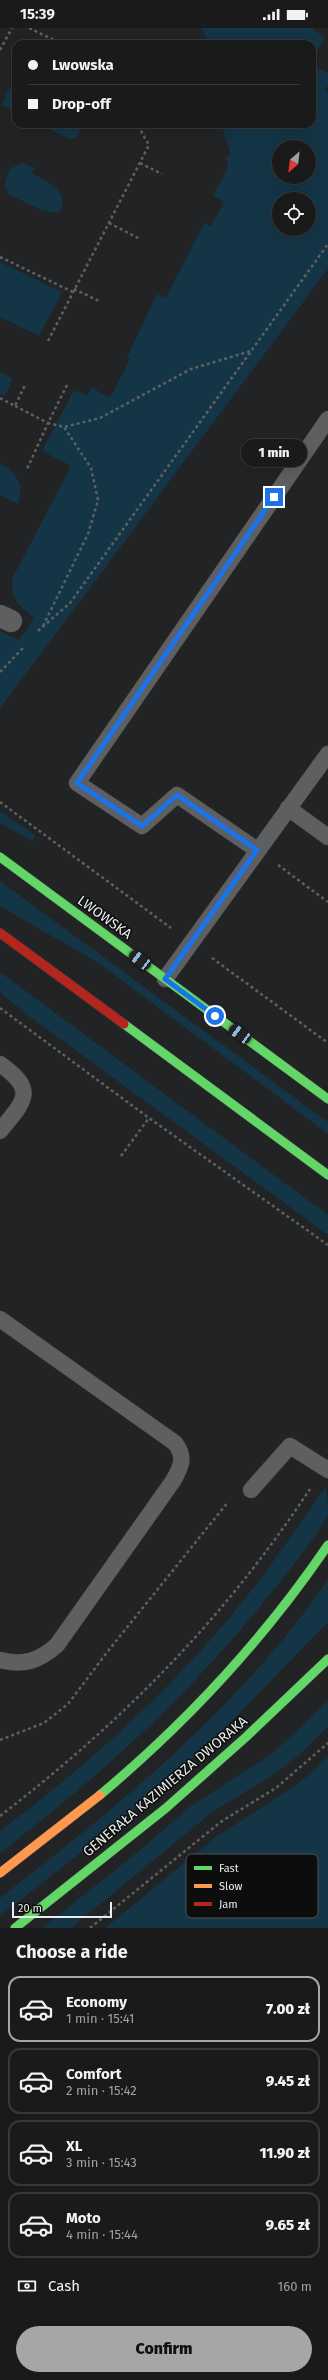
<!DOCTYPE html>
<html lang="en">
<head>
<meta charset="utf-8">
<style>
	:root { --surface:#1a1a1b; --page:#272728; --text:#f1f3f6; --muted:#9fa1a3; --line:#38383a; --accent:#a5a6a7 }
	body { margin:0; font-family:"Fira Sans",sans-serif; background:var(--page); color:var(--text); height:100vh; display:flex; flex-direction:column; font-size:15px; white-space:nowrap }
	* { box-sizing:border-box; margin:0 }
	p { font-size:13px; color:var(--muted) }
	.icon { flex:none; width:22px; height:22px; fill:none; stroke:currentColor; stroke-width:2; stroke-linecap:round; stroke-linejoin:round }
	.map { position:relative; height:1900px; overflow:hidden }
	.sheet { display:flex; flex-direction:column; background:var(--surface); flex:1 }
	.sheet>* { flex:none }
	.hud { position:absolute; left:12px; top:12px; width:304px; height:88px; border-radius:12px; box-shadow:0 4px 16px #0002,0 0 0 1px var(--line); display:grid; align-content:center; height:88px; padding:0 16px; background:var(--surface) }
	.needle { width:26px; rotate:208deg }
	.fabs { position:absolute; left:272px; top:112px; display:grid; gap:8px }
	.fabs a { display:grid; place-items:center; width:44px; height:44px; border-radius:50%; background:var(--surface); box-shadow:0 4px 16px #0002,0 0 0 1px var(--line); font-size:20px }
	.scale { position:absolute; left:12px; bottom:10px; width:100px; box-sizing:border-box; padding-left:4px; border:2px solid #ebeded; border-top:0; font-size:11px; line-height:14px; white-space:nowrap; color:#ebeded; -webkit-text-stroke:3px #0c0d0d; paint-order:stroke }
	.end { position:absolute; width:18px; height:18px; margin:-9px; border:5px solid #1a73e8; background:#fff; box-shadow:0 0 0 2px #fff }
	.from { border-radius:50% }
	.bubble { position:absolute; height:28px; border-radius:14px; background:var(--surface); box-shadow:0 4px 16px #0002,0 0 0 1px var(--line); font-size:13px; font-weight:800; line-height:28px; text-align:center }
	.car { position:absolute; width:12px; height:24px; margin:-12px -6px; border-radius:5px; box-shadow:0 0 3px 1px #0007; background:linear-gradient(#222 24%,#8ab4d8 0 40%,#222 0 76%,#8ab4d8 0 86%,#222 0) }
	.hud b { display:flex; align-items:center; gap:14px; height:38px; font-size:15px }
	.hud b+b { border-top:1px solid var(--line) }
	.hud i { width:10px; height:10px; background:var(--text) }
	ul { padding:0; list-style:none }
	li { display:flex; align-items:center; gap:12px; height:66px; margin:0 8px 6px; padding:0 8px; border:2px solid var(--line); border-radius:12px }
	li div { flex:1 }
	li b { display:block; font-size:15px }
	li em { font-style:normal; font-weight:800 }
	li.on { border-color:var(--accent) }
	li>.icon { width:36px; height:36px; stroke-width:1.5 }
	h2 { padding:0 16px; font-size:18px; line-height:48px }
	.pay { display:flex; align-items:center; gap:10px; height:44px; padding:0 16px; font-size:15px }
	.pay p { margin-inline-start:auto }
	.cta { display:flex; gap:8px; margin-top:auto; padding:8px 16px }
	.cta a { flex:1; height:46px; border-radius:24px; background:var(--accent); color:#111; font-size:16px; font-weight:800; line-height:46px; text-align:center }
	.status { display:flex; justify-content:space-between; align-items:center; height:28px; padding:0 20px; background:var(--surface); direction:ltr }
	.status svg { height:11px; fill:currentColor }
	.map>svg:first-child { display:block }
</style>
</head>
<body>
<div class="status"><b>15:39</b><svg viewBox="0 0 49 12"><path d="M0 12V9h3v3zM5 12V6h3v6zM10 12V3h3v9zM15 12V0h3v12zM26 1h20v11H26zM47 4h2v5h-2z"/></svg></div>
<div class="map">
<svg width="328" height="1900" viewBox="0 0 328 1900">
	<rect width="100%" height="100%" fill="#222324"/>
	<!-- green -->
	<g fill="#143546" fill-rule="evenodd">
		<path d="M202,0H314L313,2L325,9L312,33V16H208Z"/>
		<path d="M312,37L328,45V57L325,62L328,63V241L0,680V603L19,612L34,590C18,576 12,574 12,551L71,438L42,423L74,362L87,368L91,359L110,370L130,331L127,329L157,266L166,270L204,195L211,198L224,174L213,168L228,139L226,129L231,127L222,99L226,98V96H312ZM279,119H309V149H279ZM279,171H309V201H279Z"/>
		<path d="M16,55V85L2,77L7,63Z"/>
		<path d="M38,96H81V98L77,109L70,111Z"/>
		<path d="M24,135L34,140L32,145C46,153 74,166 58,185L41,182L8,166L5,156L9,141Z"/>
		<path d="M0,234L62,264L39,308L0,289Z"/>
		<path d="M0,344L13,351L4,369L0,366Z"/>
		<path d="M0,435C17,445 25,457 18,476L0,467Z"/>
		<path d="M0,783L36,808L32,813L0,795Z"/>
		<path d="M0,853L328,1094V1106L100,936L0,878Z"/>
		<path d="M0,944L328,1187V1207L26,986L0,964Z"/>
		<path d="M325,1459C328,1466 328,1478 328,1486C326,1495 291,1540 283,1550C198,1659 109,1741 0,1825V1803C85,1739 167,1666 234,1584C267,1544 296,1502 325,1459Z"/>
		<path d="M328,1552V1594L213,1712L111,1801L0,1888V1870C122,1775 239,1680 328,1552Z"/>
		<path d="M328,1673V1698L299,1727L279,1743L211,1785L71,1900H42L139,1823L191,1778L272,1726Z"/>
		<path d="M328,1729V1900H105L216,1809L299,1755Z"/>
	</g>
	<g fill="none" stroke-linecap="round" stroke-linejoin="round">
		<defs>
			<g id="lane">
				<path d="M288,780L328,809"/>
				<path d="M257,822L177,767L142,798L77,755L328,391"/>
				<path d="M165,951L328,726"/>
				<path d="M0,1036C38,1063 24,1073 0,1103"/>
				<path d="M0,1291L175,1415C186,1429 181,1439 173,1453L57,1617C39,1633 24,1638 0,1632"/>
				<path d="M251,1462L290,1418L328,1442"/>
			</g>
			<path id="street" d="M0,588L11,593"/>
			<g id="fast">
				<path d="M0,829L328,1071"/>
				<path d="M124,996L328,1147"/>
				<path d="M100,1767C187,1694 264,1611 328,1517"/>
				<path d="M15,1900L166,1780L246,1709L328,1631"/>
			</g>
			<path id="slow" d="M0,1845L100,1767"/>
			<path id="jam" d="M0,905L124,996"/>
		</defs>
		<!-- lane casing -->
		<use href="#lane" stroke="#3c3e3e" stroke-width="17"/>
		<!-- street casing -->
		<use href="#street" stroke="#3c3e3e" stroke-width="23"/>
		<!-- fast casing -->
		<use href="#fast" stroke="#3c3e3e" stroke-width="10"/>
		<!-- slow casing -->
		<use href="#slow" stroke="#3c3e3e" stroke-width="10"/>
		<!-- jam casing -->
		<use href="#jam" stroke="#3c3e3e" stroke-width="10"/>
		<!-- path -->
		<g stroke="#5f6060" stroke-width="2.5" stroke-dasharray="3 3" stroke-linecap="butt">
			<path d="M29,0L62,16"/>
			<path d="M0,22L12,0"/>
			<path d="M140,135L162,146"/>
			<path d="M109,195L140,211"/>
			<path d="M0,229L73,264"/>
			<path d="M74,261L99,273"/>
			<path d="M48,313L149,117L137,96"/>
			<path d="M67,357L48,395L64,399L100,390L191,341L251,323"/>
			<path d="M0,370L15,378L25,357"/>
			<path d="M15,378L48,395L26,443"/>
			<path d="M43,598L88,506L98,472L91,440L64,399"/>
			<path d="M38,603L70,575L328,216"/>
			<path d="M0,644L23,620"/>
			<path d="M0,774L171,900"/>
			<path d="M278,837L328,874"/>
			<path d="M212,930L328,1015"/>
			<path d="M0,980L149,1090L328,1217"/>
			<path d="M121,1128L149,1090"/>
			<path d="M0,1712L44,1695L68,1676L108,1623L228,1474"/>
			<path d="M0,1788C123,1693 224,1591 310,1461"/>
			<path d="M90,1900L222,1793L276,1760L328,1715"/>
		</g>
		<!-- lane -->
		<use href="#lane" stroke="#5e5f60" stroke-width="16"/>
		<!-- street -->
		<use href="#street" stroke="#5e5f60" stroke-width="22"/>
		<!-- fast -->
		<use href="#fast" stroke="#63d668" stroke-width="9"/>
		<!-- slow -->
		<use href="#slow" stroke="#ff974d" stroke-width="9"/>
		<!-- jam -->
		<use href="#jam" stroke="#b3261e" stroke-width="9"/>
	</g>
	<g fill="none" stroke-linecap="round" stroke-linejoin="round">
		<!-- route -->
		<path stroke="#1a73e8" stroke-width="5" d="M215,988L165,951L257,822L177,767L142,798L77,755L274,469"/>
	</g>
	<g text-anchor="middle" stroke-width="3" stroke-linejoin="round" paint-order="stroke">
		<!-- street labels -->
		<g font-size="14" fill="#ebeded" stroke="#0c0d0d">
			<text transform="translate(105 889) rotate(36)" y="5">LWOWSKA</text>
			<text transform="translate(165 1758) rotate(-40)" y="5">GENERAŁA KAZIMIERZA DWORAKA</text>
		</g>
	</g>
	<!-- legend -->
	<rect x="186" y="1826" width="132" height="64" rx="6" fill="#0c0d0d" stroke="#4f5050" stroke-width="1"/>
	<rect x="194" y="1838" width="18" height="4" fill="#63d668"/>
	<rect x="194" y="1856" width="18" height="4" fill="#ff974d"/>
	<rect x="194" y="1874" width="18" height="4" fill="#b3261e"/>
	<g font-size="11" fill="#ebeded">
		<text x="219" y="1844">Fast</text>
		<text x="219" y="1862">Slow</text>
		<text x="219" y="1880">Jam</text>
	</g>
</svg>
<div class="fabs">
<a><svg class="needle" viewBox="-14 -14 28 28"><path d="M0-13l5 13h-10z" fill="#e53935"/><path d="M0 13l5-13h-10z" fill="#9fa1a3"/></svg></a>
<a><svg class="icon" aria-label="locate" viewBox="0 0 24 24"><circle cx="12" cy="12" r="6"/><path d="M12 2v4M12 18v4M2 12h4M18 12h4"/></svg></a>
</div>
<div class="scale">20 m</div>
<i class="end from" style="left:215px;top:988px"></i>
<i class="end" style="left:274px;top:469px"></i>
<div class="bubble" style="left:241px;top:411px;width:66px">1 min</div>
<i class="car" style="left:140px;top:932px;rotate:307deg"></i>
<i class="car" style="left:240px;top:1006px;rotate:306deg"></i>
<div class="hud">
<b><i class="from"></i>Lwowska</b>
<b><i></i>Drop-off</b>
</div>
</div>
<section class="sheet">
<h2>Choose a ride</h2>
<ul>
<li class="on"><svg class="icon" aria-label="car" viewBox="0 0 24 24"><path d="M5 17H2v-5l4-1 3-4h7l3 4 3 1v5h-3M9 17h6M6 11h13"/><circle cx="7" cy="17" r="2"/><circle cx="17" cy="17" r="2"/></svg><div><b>Economy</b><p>1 min · 15:41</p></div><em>7.00 zł</em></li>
<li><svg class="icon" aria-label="car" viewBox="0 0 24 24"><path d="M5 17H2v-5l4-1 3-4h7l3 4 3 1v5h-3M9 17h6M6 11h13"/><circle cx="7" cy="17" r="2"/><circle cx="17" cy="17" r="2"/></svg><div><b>Comfort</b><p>2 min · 15:42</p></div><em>9.45 zł</em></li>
<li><svg class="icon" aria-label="car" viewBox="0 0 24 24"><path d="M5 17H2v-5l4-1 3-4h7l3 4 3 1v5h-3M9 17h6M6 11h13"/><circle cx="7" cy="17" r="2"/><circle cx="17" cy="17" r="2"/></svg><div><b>XL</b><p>3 min · 15:43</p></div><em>11.90 zł</em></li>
<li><svg class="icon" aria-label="car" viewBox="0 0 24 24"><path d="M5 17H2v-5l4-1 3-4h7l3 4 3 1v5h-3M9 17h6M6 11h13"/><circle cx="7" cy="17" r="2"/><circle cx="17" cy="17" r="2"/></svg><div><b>Moto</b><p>4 min · 15:44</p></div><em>9.65 zł</em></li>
</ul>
<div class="pay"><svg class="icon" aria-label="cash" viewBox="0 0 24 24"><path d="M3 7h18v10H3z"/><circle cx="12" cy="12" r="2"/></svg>Cash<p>160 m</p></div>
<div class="cta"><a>Confirm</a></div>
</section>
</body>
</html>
